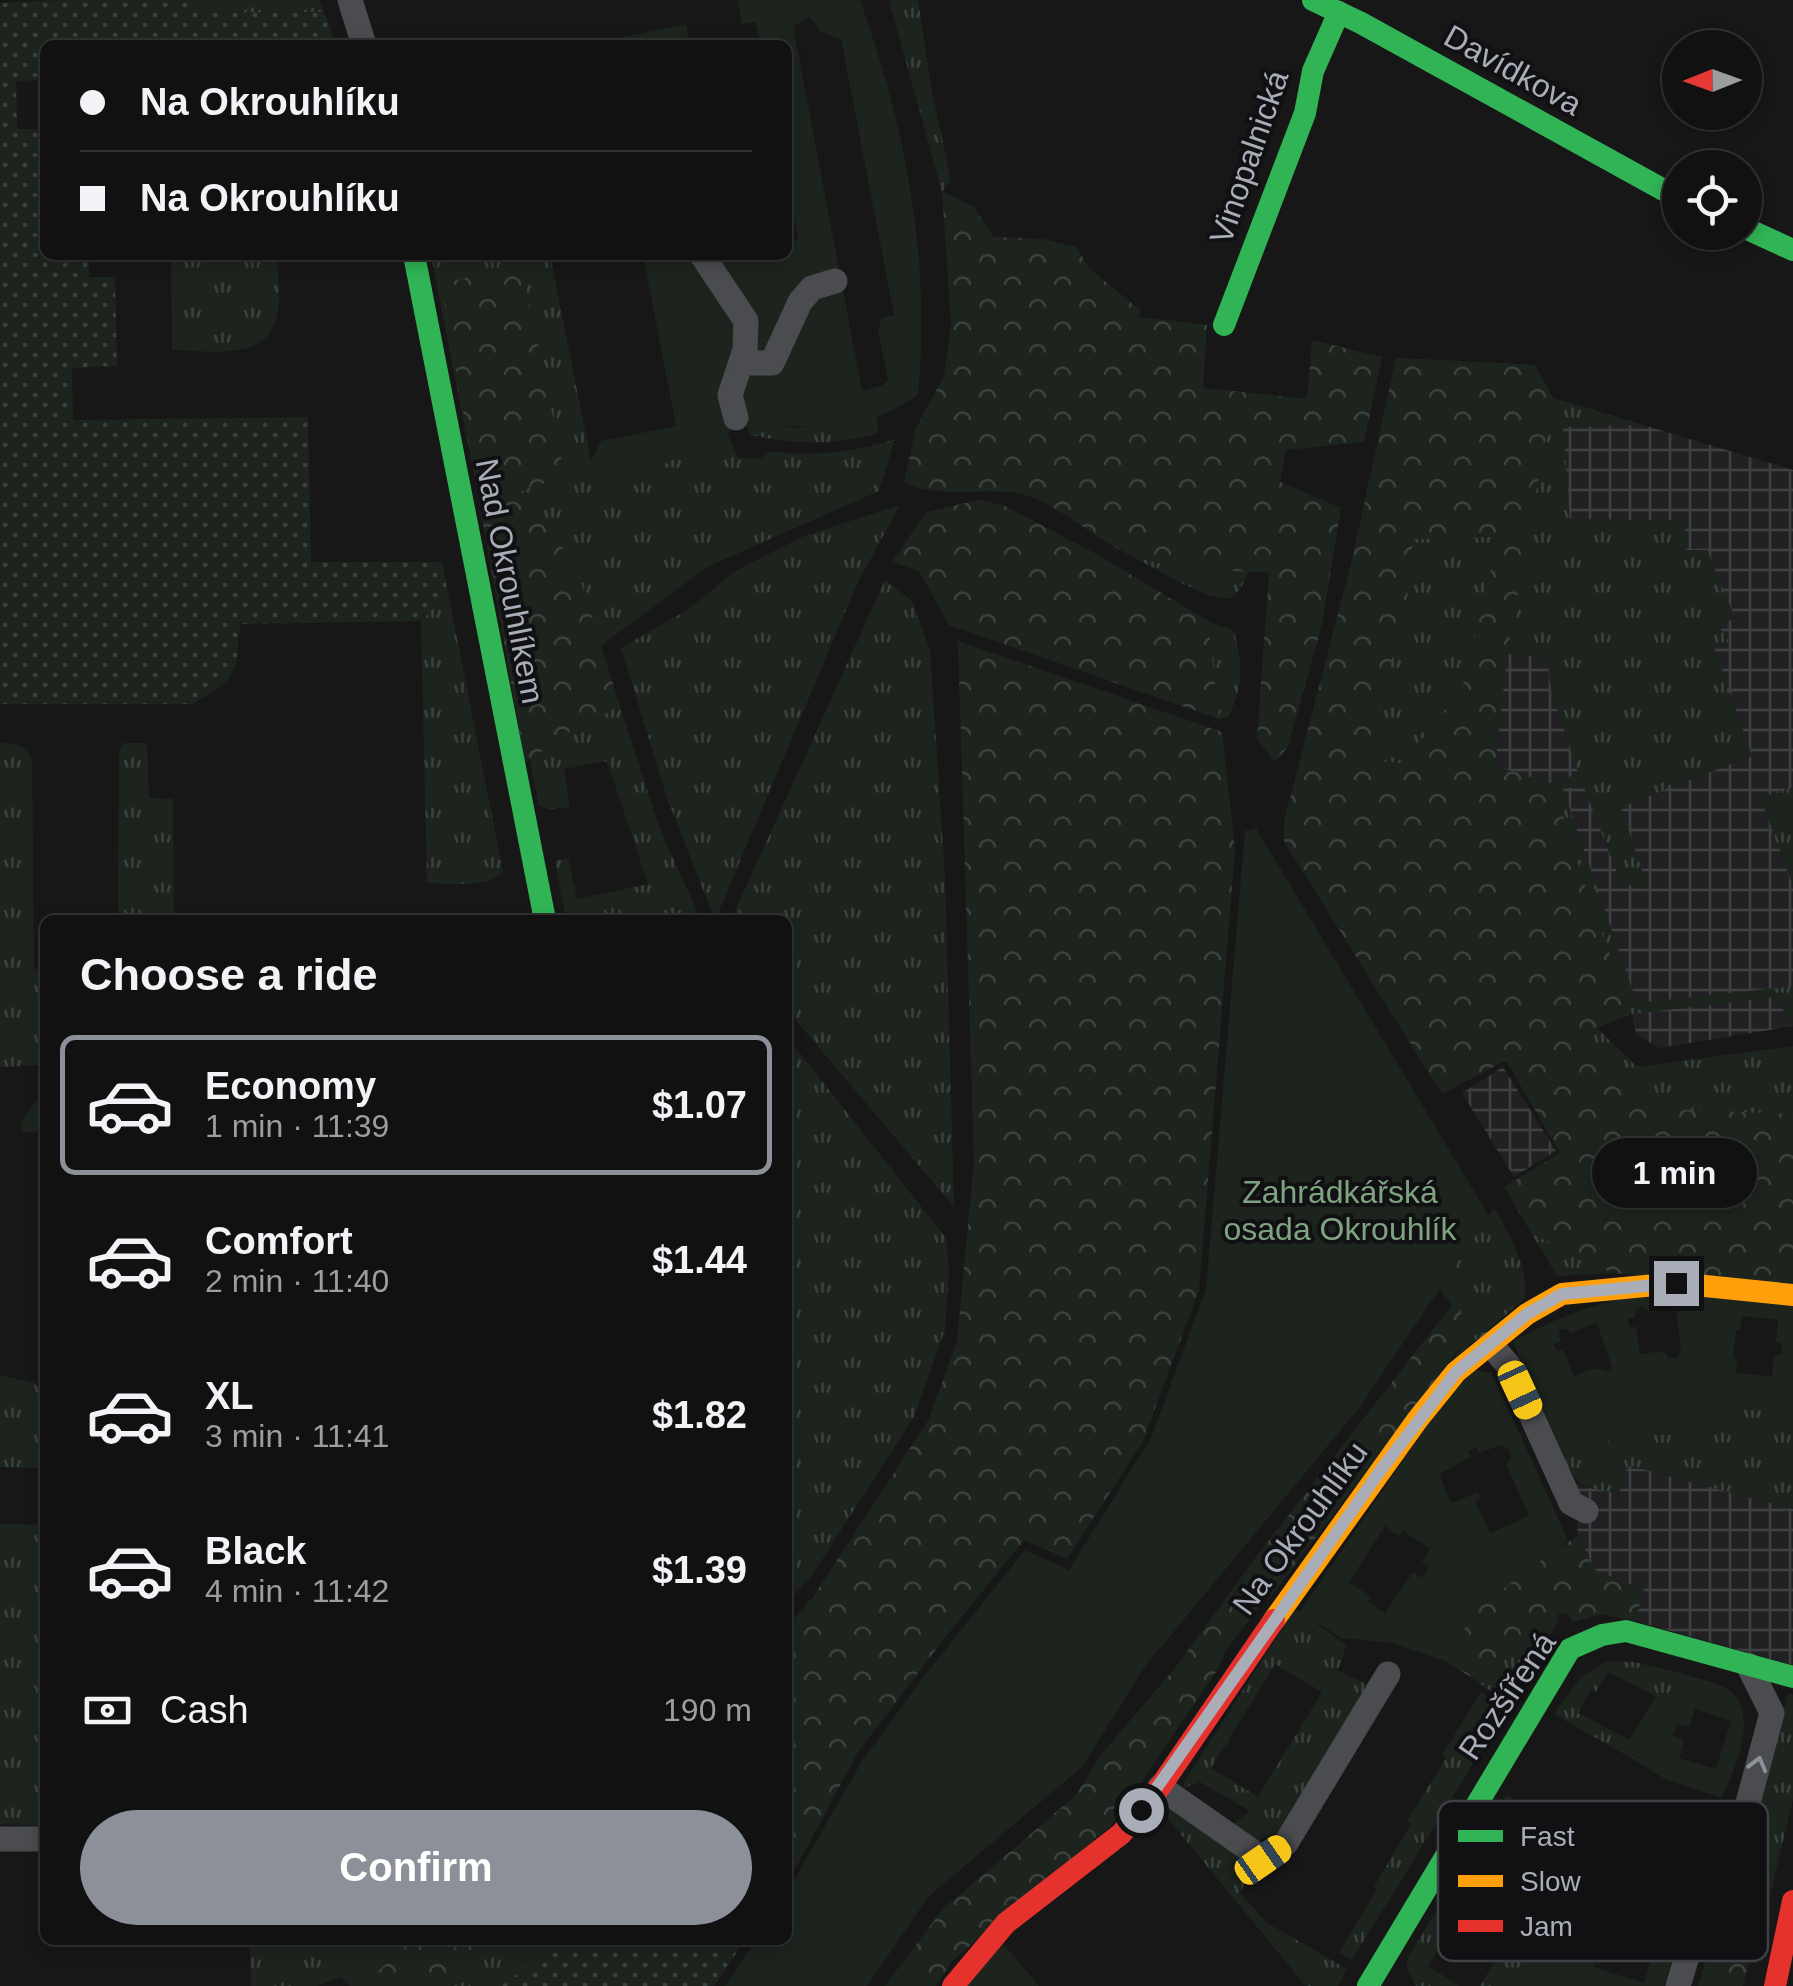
<!DOCTYPE html>
<html lang="en">
<head>
<meta charset="utf-8">
<style>
	:root { --surface:#111; --page:#1a1a1a; --text:#f1f3f6; --muted:#9c9d9f; --line:#303131; --accent:#8c9099 }
	body { margin:0; font-family:Helvetica,sans-serif; background:var(--page); color:var(--text); height:100vh; display:flex; flex-direction:column; font-size:38px; white-space:nowrap }
	* { box-sizing:border-box; margin:0 }
	p { font-size:32px; color:var(--muted) }
	.icon { flex:none; width:55px; height:55px; fill:none; stroke:currentColor; stroke-width:2; stroke-linecap:round; stroke-linejoin:round }
	.map { position:relative; flex:1; overflow:hidden }
	.drawer { position:absolute; left:40px; top:915px; width:752px; height:1030px; display:flex; flex-direction:column; background:var(--surface); border-radius:15px; box-shadow:0 5px 15px #0003,0 0 0 2px var(--line) }
	.drawer>* { flex:none }
	.guide { position:absolute; left:40px; top:40px; width:752px; height:220px; border-radius:15px; box-shadow:0 5px 15px #0003,0 0 0 2px var(--line); display:grid; align-content:center; height:220px; padding:0 40px; background:var(--surface) }
	.needle { width:65px; rotate:269deg }
	.fabs { position:absolute; left:1662px; top:30px; display:grid; gap:20px }
	.fabs a { display:grid; place-items:center; width:100px; height:100px; border-radius:50%; background:var(--surface); box-shadow:0 5px 15px #0003,0 0 0 2px var(--line); font-size:50px }
	.end { position:absolute; width:45px; height:45px; margin:-22px; border:12px solid #a8adb8; background:#111; box-shadow:0 0 0 5px #111 }
	.from { border-radius:50% }
	.bubble { position:absolute; height:70px; border-radius:35px; background:var(--surface); box-shadow:0 5px 15px #0003,0 0 0 2px var(--line); font-size:32px; font-weight:600; line-height:70px; text-align:center }
	.car { position:absolute; width:30px; height:60px; margin:-30px -15px; border-radius:12px; box-shadow:0 0 8px 2px #0007; background:linear-gradient(#f5c518 24%,#345 0 40%,#f5c518 0 76%,#345 0 86%,#f5c518 0) }
	.guide b { display:flex; align-items:center; gap:35px; height:95px; font-size:38px }
	.guide b+b { border-top:2px solid var(--line) }
	.guide i { width:25px; height:25px; background:var(--text) }
	ul { padding:0; list-style:none }
	li { display:flex; align-items:center; gap:30px; height:140px; margin:0 20px 15px; padding:0 20px; border:5px solid transparent; border-radius:15px }
	li div { flex:1 }
	li b { display:block; font-size:38px }
	li em { font-style:normal; font-weight:600 }
	li.on { border-color:var(--accent) }
	li>.icon { width:90px; height:90px; stroke-width:1.5 }
	h2 { padding:0 40px; font-size:45px; line-height:120px }
	.pay { display:flex; align-items:center; gap:25px; height:110px; padding:0 40px; font-size:38px }
	.pay p { margin-inline-start:auto }
	.button { display:flex; gap:20px; margin-top:auto; padding:20px 40px }
	.button a { flex:1; height:115px; border-radius:60px; background:var(--accent); color:#fff; font-size:40px; font-weight:600; line-height:115px; text-align:center }
	.map>svg:first-child { display:block }
</style>
</head>
<body>
<div class="map">
<svg width="1793" height="1986" viewBox="0 0 1793 1986">
	<defs>
		<pattern id="industrial-grid" width="8" height="8" patternUnits="userSpaceOnUse" patternTransform="scale(2.5)"><rect width="8" height="8" fill="#212123"/><path d="M0 4h8M4 0v8" fill="none" stroke="#3e3f41"/></pattern>
		<pattern id="grass-tufts" width="24" height="20" patternUnits="userSpaceOnUse" patternTransform="scale(2.5)"><rect width="24" height="20" fill="#1d241e"/><path d="M3 7l-1-3M5 7V3M7 7l1-3M15 17l-1-3M17 17v-4M19 17l1-3" fill="none" stroke="#3b413d"/></pattern>
		<pattern id="forest-crowns" width="20" height="18" patternUnits="userSpaceOnUse" patternTransform="scale(2.5)"><rect width="20" height="18" fill="#1d241e"/><path d="M2 6a3 3 0 1 1 6 0M12 15a3 3 0 1 1 6 0" fill="none" stroke="#3b413d"/></pattern>
		<pattern id="park-dots" width="8" height="8" patternUnits="userSpaceOnUse" patternTransform="scale(2.5)"><rect width="8" height="8" fill="#1d241e"/><path d="M2 2h.1M6 6h.1" fill="none" stroke="#3b413d" stroke-width="1.8" stroke-linecap="round"/></pattern>
	</defs>
	<rect width="100%" height="100%" fill="#171717"/>
	<!-- industrial -->
	<g fill="url(#industrial-grid)">
		<path d="M1553,398L1793,470V1026L1659,1048L1636,1034L1632,1014L1495,766L1507,654Z"/>
		<path d="M1503,1067L1556,1151L1514,1177L1462,1093Z"/>
		<path d="M1627,1465L1793,1509V1665L1635,1621L1644,1590L1596,1571L1578,1536L1574,1481L1583,1487L1619,1493Z"/>
	</g>
	<!-- grass -->
	<g fill="url(#grass-tufts)" fill-rule="evenodd">
		<path d="M201,0H320L324,12L201,13Z"/>
		<path d="M889,0H918L932,92L951,180L942,192Z"/>
		<path d="M171,255H277C277,275 282,300 276,319C264,363 208,350 172,350Z"/>
		<path d="M431,255H550L591,461L599,473L727,433L738,458L760,459L769,452C817,455 850,454 895,439L879,491L709,566L600,646L661,832L701,920H566L555,861L568,858L577,899L648,884L607,761L564,769L570,807L550,809L539,806Z"/>
		<path d="M1396,358L1535,365L1553,398L1642,425L1563,427L1570,519L1685,520L1686,550H1707L1735,618L1719,626L1729,642L1714,647L1752,756L1621,807L1648,889L1621,883L1583,785L1563,789L1637,1003L1793,986V1026L1790,1027L1778,997L1632,1014L1596,1027L1637,1067L1793,1046V1284L1612,1273L1557,1276L1504,1187L1560,1153L1506,1060L1442,1094L1284,841V822L1352,560ZM1507,654L1548,658L1550,686L1578,773L1553,784L1495,766Z"/>
		<path d="M877,417L878,433C831,446 798,444 750,435L745,421L799,428Z"/>
		<path d="M900,505L857,584L715,920L667,798L621,648L687,610L737,570L804,536Z"/>
		<path d="M1122,551L1163,564L1249,571L1241,588L1230,599L1211,596L1181,583Z"/>
		<path d="M885,580L912,601L930,650L945,878L954,1207L788,1011V920H731Z"/>
		<path d="M448,593L503,872C485,889 451,883 427,883L421,621Z"/>
		<path d="M1208,621L1234,631C1243,667 1244,684 1228,717L1219,719Z"/>
		<path d="M0,743C16,744 24,744 32,759L34,969L45,970V1085L41,1065L0,1067Z"/>
		<path d="M124,743H147L149,798L173,799L174,920H118L119,752Z"/>
		<path d="M1793,787V886L1760,797Z"/>
		<path d="M788,1038L946,1238L949,1270L945,1330L914,1417L812,1575L788,1602Z"/>
		<path d="M45,1088V1368L42,1133L21,1132C20,1112 37,1105 45,1088Z"/>
		<path d="M1494,1208C1510,1235 1528,1266 1525,1298L1453,1360L1475,1326L1452,1305L1439,1287Z"/>
		<path d="M0,1375L35,1383L45,1398V1468L0,1467Z"/>
		<path d="M1740,1409L1793,1412V1509L1628,1465L1619,1493C1583,1487 1578,1490 1563,1455C1616,1432 1682,1434 1739,1430Z"/>
		<path d="M0,1524L45,1525V1826L0,1824Z"/>
		<path d="M1295,1609L1346,1645L1338,1671L1365,1683L1366,1688L1279,1832L1257,1841L1229,1827L1250,1811L1200,1782L1184,1788V1782ZM1275,1664L1322,1692L1258,1797L1211,1768L1224,1747L1227,1748L1229,1739Z"/>
		<path d="M1559,1613L1558,1621L1508,1704L1474,1679Z"/>
		<path d="M1607,1661L1634,1662L1684,1674L1633,1759L1554,1714L1580,1678ZM1608,1672L1656,1696L1629,1740L1578,1713L1591,1690L1596,1692Z"/>
		<path d="M1481,1692L1506,1710L1352,1960L1339,1953L1377,1890L1374,1887L1411,1824L1407,1821L1446,1758L1442,1755Z"/>
		<path d="M1788,1694L1793,1695V1799L1758,1946L1703,1931L1726,1857L1755,1815Z"/>
		<path d="M1507,1795L1596,1847L1552,1915L1539,1923L1532,1938L1536,1949L1523,1986H1480L1538,1890L1492,1861L1428,1966L1459,1986H1416L1406,1966L1409,1956Z"/>
		<path d="M1162,1804L1242,1858C1252,1869 1246,1881 1240,1893L1267,1923L1347,1969L1338,1986H1306L1159,1808Z"/>
		<path d="M250,1940H309L350,1986L340,1977L317,1986H251Z"/>
		<path d="M490,1940H577L517,1986H439Z"/>
	</g>
	<!-- forest -->
	<g fill="url(#forest-crowns)" fill-rule="evenodd">
		<path d="M942,192L973,206L994,237L1043,239L1076,247L1090,269L1140,310L1139,317L1207,325L1203,388L1307,399L1312,340L1382,357L1364,442L1286,450L1280,482L1341,508L1322,625L1288,747L1274,762L1257,738L1269,573C1220,569 1163,572 1118,549C1091,534 1052,502 1025,495C989,485 934,500 904,482L916,428L944,376L951,323Z"/>
		<path d="M521,263L565,475L517,493L575,563L620,706L572,730L525,763L441,284Z"/>
		<path d="M1396,358L1535,365L1553,398L1507,654L1495,766L1553,784L1589,898L1632,1014L1579,1035L1637,1108L1793,1114V1284L1612,1273L1534,1235L1504,1187L1560,1153L1506,1060L1442,1094L1284,841V822L1352,560ZM1499,537L1460,697L1400,763L1374,760V733L1411,581L1412,539Z"/>
		<path d="M979,500L1005,506L1098,555L1208,621L1219,719L949,625L919,571L892,562L926,512Z"/>
		<path d="M958,641L1222,732L1235,850L1199,1290L1143,1441L1067,1559L1024,1540L943,1640L858,1752L788,1882V1625L813,1597L929,1419L957,1341L974,1162Z"/>
		<path d="M1452,1305L1476,1326L1273,1594L1265,1600L1225,1651L1220,1666L1112,1825L952,1961L936,1986H885L942,1910L1076,1795L1100,1756L1175,1668L1256,1557Z"/>
		<path d="M1578,1536L1596,1571L1644,1590L1635,1621L1601,1614L1573,1622L1569,1615L1559,1613L1474,1679L1443,1660L1478,1608L1528,1567Z"/>
		<path d="M412,1940H490L439,1986H361Z"/>
		<path d="M1711,1942L1751,1953L1743,1986H1698Z"/>
	</g>
	<!-- park -->
	<g fill="url(#park-dots)">
		<path d="M63,0H201L202,13L324,12L333,36L331,45H45V80L16,81L17,129H45V255H89V277H115L117,366L72,368L73,420L308,417L311,562H442L448,593L421,621L240,624L236,666L229,678L220,687L192,704H0V3Z"/>
		<path d="M559,1940H745L714,1986H502Z"/>
	</g>
	<!-- garden -->
	<g fill="#1d241e" fill-rule="evenodd">
		<path d="M737,0H860C906,129 931,258 918,395C905,402 891,412 877,417C835,432 788,427 745,421L727,433L650,471L599,473L591,461L601,441L676,426L643,255H788V243L798,240L788,184V45H760L756,22L742,24ZM810,17L821,32L841,39L894,315L882,318L878,330L888,380L883,385L862,391L793,26Z"/>
		<path d="M686,24L690,45H609L608,40Z"/>
		<path d="M1256,828L1489,1216L1359,1408L1146,1665L1082,1767L928,1897L867,1986H725L756,1940H788V1891L862,1761L922,1679L1025,1550L1069,1570L1151,1438L1206,1289L1245,831Z"/>
		<path d="M1647,1293L1793,1301V1412L1741,1409L1740,1430C1683,1434 1616,1432 1563,1455L1513,1342C1555,1317 1599,1302 1647,1293ZM1641,1306L1649,1312L1676,1309L1681,1351L1677,1358H1669L1664,1351L1640,1354L1636,1327H1629L1628,1319L1635,1318V1312ZM1742,1316L1778,1320L1776,1342L1782,1344L1781,1355H1774L1772,1377L1736,1373L1737,1359L1733,1358L1736,1331L1740,1330ZM1597,1323L1612,1367L1607,1372L1596,1368L1574,1376L1563,1350L1557,1351L1554,1344L1560,1342L1559,1331L1566,1328L1571,1333Z"/>
		<path d="M1476,1370L1492,1373L1568,1540L1478,1608L1443,1660L1392,1643L1342,1638L1299,1613L1445,1399ZM1501,1445L1510,1450L1511,1459L1506,1464L1529,1516L1490,1533L1475,1501L1481,1497L1478,1492L1451,1503L1439,1474L1471,1457L1469,1451L1476,1448L1479,1453ZM1385,1526L1399,1536L1403,1531L1430,1549L1422,1562L1429,1567L1422,1578L1413,1572L1385,1613L1368,1602L1371,1597L1349,1582Z"/>
		<path d="M1684,1674C1697,1679 1720,1682 1730,1691C1760,1716 1734,1769 1722,1798L1665,1779L1633,1759ZM1695,1709L1731,1721L1716,1769L1679,1758L1684,1740L1673,1736L1677,1724L1689,1727Z"/>
		<path d="M1596,1847L1636,1873L1694,1892L1664,1986H1523L1535,1950L1531,1946L1539,1923L1552,1915ZM1621,1894L1667,1909L1644,1983L1593,1967Z"/>
		<path d="M309,1940H412L361,1986H350Z"/>
		<path d="M1001,1941L1039,1986H965Z"/>
	</g>
	<g fill="none" stroke-linecap="round" stroke-linejoin="round">
		<!-- street -->
		<g stroke="#4b4c50" stroke-width="25">
			<path d="M350,0L364,45"/>
			<path d="M702,255L746,321L745,350L730,395L736,418"/>
			<path d="M741,363H772L800,302L812,288L835,281"/>
			<path d="M1490,1344L1509,1366L1571,1503L1586,1511"/>
			<path d="M1160,1787L1263,1859L1286,1843L1388,1674"/>
			<path d="M0,1839H45"/>
			<path d="M1678,1986L1720,1850L1748,1803L1772,1713L1748,1665"/>
		</g>
		<!-- fast -->
		<g stroke="#30b455" stroke-width="22">
			<path d="M1313,0L1361,23L1680,199"/>
			<path d="M1745,228L1793,250"/>
			<path d="M414,255L545,920"/>
			<path d="M1224,325L1305,113L1313,71L1339,12"/>
			<path d="M1368,1986L1570,1649L1602,1635L1626,1631L1793,1677"/>
		</g>
		<!-- slow -->
		<path stroke="#ff9f0a" stroke-width="22" d="M1274,1620L1418,1419L1456,1372L1527,1314L1562,1294L1676,1283L1793,1295"/>
		<!-- jam -->
		<g stroke="#e5322d" stroke-width="22">
			<path d="M953,1986L1006,1923L1121,1834L1160,1787L1274,1620"/>
			<path d="M1775,1986L1793,1901"/>
		</g>
	</g>
	<!-- one-way arrows -->
	<defs><path id="oneway-chevron" d="M-2-3.5L2.5 0L-2 3.5" fill="none" stroke-width="1.6" stroke-linecap="round" stroke-linejoin="round" transform="scale(2.5)"/></defs>
	<use stroke="#8c9099" href="#oneway-chevron" transform="translate(1758 1764) rotate(-75)"/>
	<g fill="none" stroke-linecap="round" stroke-linejoin="round">
		<!-- route -->
		<path stroke="#a8adb8" stroke-width="12" d="M1141,1810L1380,1471L1456,1372L1527,1314L1562,1294L1676,1283"/>
	</g>
	<g text-anchor="middle" stroke-width="8" stroke-linejoin="round" paint-order="stroke">
		<!-- street labels -->
		<g font-size="32" fill="#a8adb8" stroke="#111113">
			<text transform="translate(1513 70) rotate(29)" y="11">Davídkova</text>
			<text transform="translate(1249 157) rotate(-71)" y="11">Vinopalnická</text>
			<text transform="translate(510 581) rotate(79)" y="11">Nad Okrouhlíkem</text>
			<text transform="translate(1300 1528) rotate(-54)" y="11">Na Okrouhlíku</text>
			<text transform="translate(1507 1696) rotate(-56)" y="11">Rozšířená</text>
		</g>
		<!-- park labels -->
		<g font-size="32" fill="#7fa381" stroke="#111113">
			<text x="1340" y="1203">Zahrádkářská<tspan x="1340" dy="37">osada Okrouhlík</tspan></text>
		</g>
	</g>
	<!-- legend -->
	<rect x="1438" y="1801" width="330" height="160" rx="15" fill="#111113" stroke="#3e4045" stroke-width="2.5"/>
	<rect x="1458" y="1830" width="45" height="12" fill="#30b455"/>
	<rect x="1458" y="1875" width="45" height="12" fill="#ff9f0a"/>
	<rect x="1458" y="1920" width="45" height="12" fill="#e5322d"/>
	<g font-size="28" fill="#a8adb8">
		<text x="1520" y="1846">Fast</text>
		<text x="1520" y="1891">Slow</text>
		<text x="1520" y="1936">Jam</text>
	</g>
</svg>
<div class="fabs">
<a><svg class="needle" viewBox="-14 -14 28 28"><path d="M0-13l5 13h-10z" fill="#e53935"/><path d="M0 13l5-13h-10z" fill="#9c9d9f"/></svg></a>
<a><svg class="icon" aria-label="locate" viewBox="0 0 24 24"><circle cx="12" cy="12" r="6"/><path d="M12 2v4M12 18v4M2 12h4M18 12h4"/></svg></a>
</div>
<i class="end from" style="left:1141px;top:1810px"></i>
<i class="end" style="left:1676px;top:1283px"></i>
<div class="bubble" style="left:1592px;top:1138px;width:165px">1 min</div>
<i class="car" style="left:1520px;top:1390px;rotate:155deg"></i>
<i class="car" style="left:1263px;top:1860px;rotate:55deg"></i>
<div class="guide">
<b><i class="from"></i>Na Okrouhlíku</b>
<b><i></i>Na Okrouhlíku</b>
</div>
<section class="drawer">
<h2>Choose a ride</h2>
<ul>
<li class="on"><svg class="icon" aria-label="car" viewBox="0 0 24 24"><path d="M5 17H2v-5l4-1 3-4h7l3 4 3 1v5h-3M9 17h6M6 11h13"/><circle cx="7" cy="17" r="2"/><circle cx="17" cy="17" r="2"/></svg><div><b>Economy</b><p>1 min · 11:39</p></div><em>$1.07</em></li>
<li><svg class="icon" aria-label="car" viewBox="0 0 24 24"><path d="M5 17H2v-5l4-1 3-4h7l3 4 3 1v5h-3M9 17h6M6 11h13"/><circle cx="7" cy="17" r="2"/><circle cx="17" cy="17" r="2"/></svg><div><b>Comfort</b><p>2 min · 11:40</p></div><em>$1.44</em></li>
<li><svg class="icon" aria-label="car" viewBox="0 0 24 24"><path d="M5 17H2v-5l4-1 3-4h7l3 4 3 1v5h-3M9 17h6M6 11h13"/><circle cx="7" cy="17" r="2"/><circle cx="17" cy="17" r="2"/></svg><div><b>XL</b><p>3 min · 11:41</p></div><em>$1.82</em></li>
<li><svg class="icon" aria-label="car" viewBox="0 0 24 24"><path d="M5 17H2v-5l4-1 3-4h7l3 4 3 1v5h-3M9 17h6M6 11h13"/><circle cx="7" cy="17" r="2"/><circle cx="17" cy="17" r="2"/></svg><div><b>Black</b><p>4 min · 11:42</p></div><em>$1.39</em></li>
</ul>
<div class="pay"><svg class="icon" aria-label="cash" viewBox="0 0 24 24"><path d="M3 7h18v10H3z"/><circle cx="12" cy="12" r="2"/></svg>Cash<p>190 m</p></div>
<div class="button"><a>Confirm</a></div>
</section>
</div>
</body>
</html>
